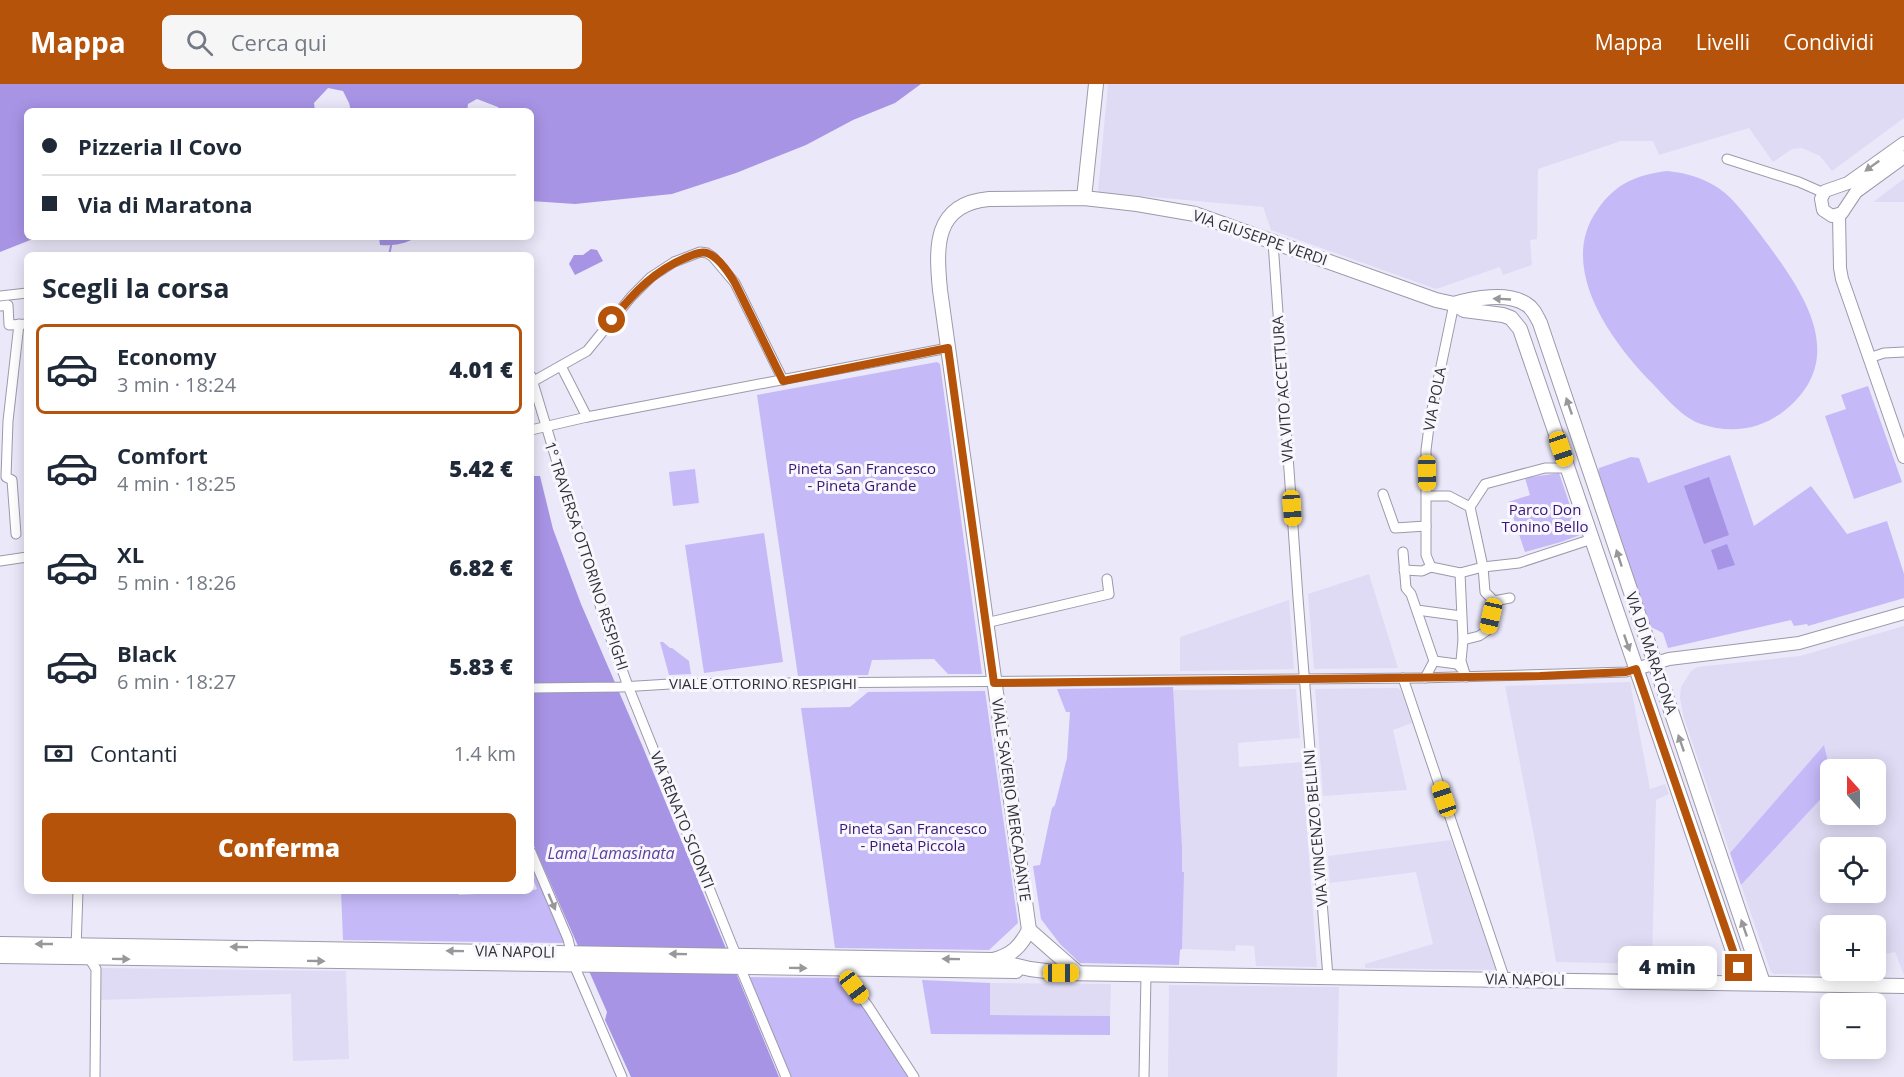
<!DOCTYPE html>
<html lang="it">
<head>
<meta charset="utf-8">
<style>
	:root { --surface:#fff; --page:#f6f6f7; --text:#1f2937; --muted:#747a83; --line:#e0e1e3; --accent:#b45309 }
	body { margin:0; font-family:"Open Sans",sans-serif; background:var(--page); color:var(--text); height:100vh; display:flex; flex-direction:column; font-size:22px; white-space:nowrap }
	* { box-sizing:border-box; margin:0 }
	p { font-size:20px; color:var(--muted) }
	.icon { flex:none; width:33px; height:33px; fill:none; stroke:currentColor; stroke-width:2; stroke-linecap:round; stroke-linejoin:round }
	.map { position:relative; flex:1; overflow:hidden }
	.sheet { position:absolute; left:24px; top:168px; width:510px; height:642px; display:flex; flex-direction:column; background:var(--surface); border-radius:9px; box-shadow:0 3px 15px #0003 }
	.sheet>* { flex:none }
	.guide { position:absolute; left:24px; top:24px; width:510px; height:132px; border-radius:9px; box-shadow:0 3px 15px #0003; display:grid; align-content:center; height:132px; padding:0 18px; background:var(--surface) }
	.needle { width:39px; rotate:339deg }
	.buttons { position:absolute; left:1820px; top:675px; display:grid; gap:12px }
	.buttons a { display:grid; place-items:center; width:66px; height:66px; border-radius:9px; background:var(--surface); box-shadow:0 3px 15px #0003; font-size:30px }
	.end { position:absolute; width:27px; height:27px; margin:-14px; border:8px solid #b45309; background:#fff; box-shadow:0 0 0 3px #fff }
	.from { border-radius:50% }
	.bubble { position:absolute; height:42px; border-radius:9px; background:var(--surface); box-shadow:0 3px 15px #0003; font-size:20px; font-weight:800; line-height:42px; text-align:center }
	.car { position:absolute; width:18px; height:36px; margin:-18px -9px; border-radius:8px; box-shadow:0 0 4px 2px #0007; background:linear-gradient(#f5c518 24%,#345 0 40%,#f5c518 0 76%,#345 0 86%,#f5c518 0) }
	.guide b { display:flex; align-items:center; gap:21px; height:57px; font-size:22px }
	.guide b+b { border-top:2px solid var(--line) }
	.guide i { width:15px; height:15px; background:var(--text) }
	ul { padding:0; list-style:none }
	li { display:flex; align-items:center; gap:18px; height:90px; margin:0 12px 9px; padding:0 6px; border:3px solid transparent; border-radius:9px }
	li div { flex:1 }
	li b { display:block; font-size:22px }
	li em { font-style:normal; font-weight:800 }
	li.on { border-color:var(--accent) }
	li>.icon { width:54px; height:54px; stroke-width:1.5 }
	h2 { padding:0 18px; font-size:27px; line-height:72px }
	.pay { display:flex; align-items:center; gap:15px; height:66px; padding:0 18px; font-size:22px }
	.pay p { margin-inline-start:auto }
	.action { display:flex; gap:12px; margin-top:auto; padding:12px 18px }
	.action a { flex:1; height:69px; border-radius:9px; background:var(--accent); color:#fff; font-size:24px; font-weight:800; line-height:69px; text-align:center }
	header { display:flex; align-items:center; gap:36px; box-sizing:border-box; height:84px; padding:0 30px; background:var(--accent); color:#fff }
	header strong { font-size:28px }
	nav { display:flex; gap:33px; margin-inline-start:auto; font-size:21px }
	.search { width:420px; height:54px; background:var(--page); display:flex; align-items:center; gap:15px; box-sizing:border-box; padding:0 21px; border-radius:9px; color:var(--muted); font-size:22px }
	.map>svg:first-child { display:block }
</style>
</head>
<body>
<header>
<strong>Mappa</strong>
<div class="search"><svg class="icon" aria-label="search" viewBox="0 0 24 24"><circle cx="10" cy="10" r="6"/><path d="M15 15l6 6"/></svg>Cerca qui</div>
<nav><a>Mappa</a><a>Livelli</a><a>Condividi</a></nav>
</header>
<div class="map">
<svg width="1904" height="993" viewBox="0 0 1904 993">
	<rect width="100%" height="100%" fill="#ebe8fa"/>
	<!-- built -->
	<g fill="#dfdbf4" fill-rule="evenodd">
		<path d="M1108,0H1904V34L1832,87L1820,72L1802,64L1792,65L1773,78L1749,44L1659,71L1653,57H1621L1538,85L1537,155L1530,156L1532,181L1503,191L1500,183L1436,205L1271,146L1263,123L1098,108Z"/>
		<path d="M1904,95V118H1873L1893,103Z"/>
		<path d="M1369,490L1398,584L1314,585L1308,510Z"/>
		<path d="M1289,516L1294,585L1180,587V553Z"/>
		<path d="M1904,542V891L1895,868L1876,872L1880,892L1774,890L1771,888L1741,801L1830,705V730H1875V686L1830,685L1824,661L1730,769L1684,634L1680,614L1681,603L1691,587L1697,583L1800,572ZM1830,764H1875V808H1830ZM1830,842H1875V886H1830Z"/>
		<path d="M1630,598L1650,705L1665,700L1669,710L1656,716L1652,880L1556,878L1535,757L1505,602Z"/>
		<path d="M1398,604L1401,607L1412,639L1393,646L1407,706L1323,712L1315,605Z"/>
		<path d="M1296,605L1300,654L1238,659L1239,683L1302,678L1317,883L1256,882L1254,862L1236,861L1235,867L1182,865L1183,789L1182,788V763L1173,606Z"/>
		<path d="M1451,756L1496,886L1365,884V880L1433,860L1416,788L1330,799L1328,772Z"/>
		<path d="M100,884L346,887L349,975L293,977L291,910L99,916Z"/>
		<path d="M990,899L1111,900L1110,932L989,931Z"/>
		<path d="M1169,901L1339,903L1337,993H1168Z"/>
	</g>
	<!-- green -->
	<g fill="#c5b9f8">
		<path d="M1667,87C1688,89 1708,95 1725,109C1740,122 1757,146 1769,162C1804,210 1846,271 1790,322C1765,345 1733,351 1701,340C1683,334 1666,314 1653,300C1611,258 1556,182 1598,125C1616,99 1637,91 1667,87Z"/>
		<path d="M937,278L940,280L982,590H948L934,575L872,576L868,591L798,592L757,311Z"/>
		<path d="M1868,302L1902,398L1854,415L1825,332L1846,325L1841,311Z"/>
		<path d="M1730,371L1754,442L1811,402L1847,450L1887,437L1904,490V514L1808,542L1807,540L1794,542L1791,536L1668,564L1663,549L1651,543L1598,389L1599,384L1631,373L1639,374L1648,399Z"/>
		<path d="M695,385L699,419L673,422L669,388Z"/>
		<path d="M1559,389L1580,451L1561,458L1525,468L1508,418L1530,411L1525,394Z"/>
		<path d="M764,449L783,578L704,589L685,461Z"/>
		<path d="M660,558H663L670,564H672L689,577L691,590L669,591Z"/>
		<path d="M1173,603L1182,763V788H1184L1182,865L1180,866L1179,881L1080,879L1060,860L1041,835L1033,782L1040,781L1052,724L1055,721L1067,674L1070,628H1066L1057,605Z"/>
		<path d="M985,607L1018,839L989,866L835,864L801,624L850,623L868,608Z"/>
		<path d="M1824,661L1830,685V705L1741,801L1730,769Z"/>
		<path d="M531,774L563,850L565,859L343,856L341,807H458L459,811L531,807L537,805L531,790Z"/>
		<path d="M746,893L843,894L865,923L908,993H789Z"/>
		<path d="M922,896L990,899V931L1110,932V951L931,950Z"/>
	</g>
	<!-- water -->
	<g fill="#a794e5">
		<path d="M0,0H921L895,19L853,36L806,61L736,89L672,110L575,120L531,117V27H499L498,23L477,15L468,20L467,27H351L349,19L343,7L328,4L314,19L315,27H27V153H38L0,168Z"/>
		<path d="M379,153H417C405,160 394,162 380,161Z"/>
		<path d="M591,165L597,166L603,177L575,191L569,180L574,171H583Z"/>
		<path d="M531,392H540L553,445L581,520L642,661L779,993H631L605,936L607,928L531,755Z"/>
		<path d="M1709,393L1729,451L1704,460L1684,402Z"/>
		<path d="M1727,460L1735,481L1718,486L1711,466Z"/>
	</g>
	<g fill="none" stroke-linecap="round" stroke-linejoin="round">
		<!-- stream -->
		<path stroke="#a794e5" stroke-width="2" d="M389,171L391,162"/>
		<defs>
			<g id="minor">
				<path d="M1727,75L1799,98L1824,109"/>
				<path d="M1273,158L1298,514L1328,893"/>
				<path d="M0,212L27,209"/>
				<path d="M0,222L8,221L9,241L27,240"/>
				<path d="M1869,274L1884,269L1904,268"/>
				<path d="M561,282L587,333"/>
				<path d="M531,292L607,544L628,602L736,871"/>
				<path d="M532,298L587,267L631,213L651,193L674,178L700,168L707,169L713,173L735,199L783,296"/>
				<path d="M531,346L587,333L948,264"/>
				<path d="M1383,410L1395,444L1426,442"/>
				<path d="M1427,412H1449L1470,423"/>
				<path d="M16,450L12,396L6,393L8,337L19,240"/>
				<path d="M1403,468L1406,504L1411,510L1434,577L1425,594"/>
				<path d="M0,477L27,473"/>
				<path d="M1431,483L1426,471V366L1430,335L1454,220"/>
				<path d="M1404,486L1422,487L1431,483L1460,489L1483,483L1519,479L1592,455"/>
				<path d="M1460,489L1463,556L1461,577L1466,593"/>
				<path d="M1494,517L1485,508L1483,483L1470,423L1485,400L1545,384H1568"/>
				<path d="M1417,526L1461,532"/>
				<path d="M986,539L1109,510L1107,495"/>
				<path d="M1463,556L1479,552L1488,546L1494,517L1510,514"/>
				<path d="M1434,577L1457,580L1462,585"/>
				<path d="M1403,594L1505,896"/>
				<path d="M531,604L621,603L670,600L1420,594L1626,588L1636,585"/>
				<path d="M531,768L568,855L574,881L622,993"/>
				<path d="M76,865L78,807"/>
				<path d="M89,874L96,885L95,993"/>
				<path d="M740,883L786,993"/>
				<path d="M840,885L868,922L914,993"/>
				<path d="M1144,993L1146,891"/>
			</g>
			<g id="tertiary">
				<path d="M1904,59L1848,99L1825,107L1821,115L1823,126L1832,132L1842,129L1856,108L1904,73"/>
				<path d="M1839,131L1840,184L1842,195L1904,373"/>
				<path d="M1636,585L1669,575L1799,559L1904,529"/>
			</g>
			<g id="secondary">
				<path d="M1084,114L1096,0"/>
				<path d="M1454,220C1474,214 1507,208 1526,220C1533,224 1536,231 1540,239L1763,899"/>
				<path d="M1029,846L940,206C936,164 933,120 989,115L1084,114L1137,120L1195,130L1436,216L1454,220L1464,226L1503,231L1511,234L1520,245L1744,899"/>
				<path d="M1029,846L1078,889"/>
				<path d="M0,860L992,876L1030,885L1061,889L1904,902"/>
				<path d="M0,872L1016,887"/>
				<path d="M993,876C1012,871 1020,863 1029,846"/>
			</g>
		</defs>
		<!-- minor casing -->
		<use href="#minor" stroke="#9c99aa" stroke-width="11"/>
		<!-- tertiary casing -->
		<use href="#tertiary" stroke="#9c99aa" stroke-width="14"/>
		<!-- secondary casing -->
		<use href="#secondary" stroke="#9c99aa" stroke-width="16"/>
		<!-- minor -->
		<use href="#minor" stroke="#fff" stroke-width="9"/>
		<!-- tertiary -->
		<use href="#tertiary" stroke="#fff" stroke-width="12"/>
		<!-- secondary -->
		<use href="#secondary" stroke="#fff" stroke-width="14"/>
	</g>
	<!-- one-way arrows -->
	<defs><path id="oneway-solid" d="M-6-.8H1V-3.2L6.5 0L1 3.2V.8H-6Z" transform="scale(1.5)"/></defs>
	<g fill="#98989b">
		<use href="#oneway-solid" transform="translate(1872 82) rotate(144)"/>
		<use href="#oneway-solid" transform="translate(1502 215) rotate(-177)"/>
		<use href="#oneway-solid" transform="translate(1569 322) rotate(-109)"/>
		<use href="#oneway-solid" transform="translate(1619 474) rotate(-108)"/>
		<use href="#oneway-solid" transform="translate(1627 559) rotate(71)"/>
		<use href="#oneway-solid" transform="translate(1681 659) rotate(-109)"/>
		<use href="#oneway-solid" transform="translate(552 818) rotate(67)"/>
		<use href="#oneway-solid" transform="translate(1744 844) rotate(-109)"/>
		<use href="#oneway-solid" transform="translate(44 860) rotate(-180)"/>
		<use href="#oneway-solid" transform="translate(239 863) rotate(-179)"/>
		<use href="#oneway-solid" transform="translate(455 867) rotate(-179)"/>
		<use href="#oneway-solid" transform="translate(678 870) rotate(-179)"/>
		<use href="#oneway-solid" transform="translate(121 875) rotate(1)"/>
		<use href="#oneway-solid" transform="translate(951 875) rotate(-179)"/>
		<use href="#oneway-solid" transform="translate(316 877) rotate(1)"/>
		<use href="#oneway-solid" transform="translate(798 884) rotate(1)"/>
	</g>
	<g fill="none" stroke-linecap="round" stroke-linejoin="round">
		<!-- route -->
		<path stroke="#b45309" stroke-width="8" d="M612,236C634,208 656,185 690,172C695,170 701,167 707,169C719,173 729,189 735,199L783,297L948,264L994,599L1540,592L1626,588L1636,585L1739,884"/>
	</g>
	<g text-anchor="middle" stroke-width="6" stroke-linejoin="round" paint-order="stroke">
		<!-- street labels -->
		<g font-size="15" fill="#323037" stroke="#f8f7fe">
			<text transform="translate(1260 154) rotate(19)" y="5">VIA GIUSEPPE VERDI</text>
			<text transform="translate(1283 305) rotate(-94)" y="5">VIA VITO ACCETTURA</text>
			<text transform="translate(1435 315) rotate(-79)" y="5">VIA POLA</text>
			<text transform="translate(586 472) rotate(72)" y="5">1° TRAVERSA OTTORINO RESPIGHI</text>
			<text transform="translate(1651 569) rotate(71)" y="5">VIA DI MARATONA</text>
			<text x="763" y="605">VIALE OTTORINO RESPIGHI</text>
			<text transform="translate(1011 716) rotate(82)" y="5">VIALE SAVERIO MERCADANTE</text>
			<text transform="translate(682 736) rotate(68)" y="5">VIA RENATO SCIONTI</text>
			<text transform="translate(1316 744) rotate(-95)" y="5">VIA VINCENZO BELLINI</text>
			<text transform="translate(515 868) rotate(1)" y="5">VIA NAPOLI</text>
			<text transform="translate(1525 896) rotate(1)" y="5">VIA NAPOLI</text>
		</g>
		<!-- park labels -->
		<g font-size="15" fill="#3a1674" stroke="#f8f7fe">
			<text x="862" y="390">Pineta San Francesco<tspan x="862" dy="17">- Pineta Grande</tspan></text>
			<text x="1545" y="431">Parco Don<tspan x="1545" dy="17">Tonino Bello</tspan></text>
			<text x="913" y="750">Pineta San Francesco<tspan x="913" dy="17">- Pineta Piccola</tspan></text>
		</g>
		<!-- water labels -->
		<g font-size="16" font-style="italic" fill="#5d409f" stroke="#f8f7fe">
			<text x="611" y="775">Lama Lamasinata</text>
		</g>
	</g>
</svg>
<div class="buttons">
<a><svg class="needle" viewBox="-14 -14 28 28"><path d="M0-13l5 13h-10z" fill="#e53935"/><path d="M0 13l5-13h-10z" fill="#747a83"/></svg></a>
<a><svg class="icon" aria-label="locate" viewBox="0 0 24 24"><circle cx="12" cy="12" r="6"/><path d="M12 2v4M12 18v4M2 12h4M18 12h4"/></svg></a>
<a>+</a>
<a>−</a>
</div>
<i class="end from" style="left:612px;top:236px"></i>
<i class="end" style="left:1739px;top:884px"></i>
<div class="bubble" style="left:1618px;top:862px;width:99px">4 min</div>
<i class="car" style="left:1561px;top:365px;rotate:161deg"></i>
<i class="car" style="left:1427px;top:389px;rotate:179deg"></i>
<i class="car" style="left:1292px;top:424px;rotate:176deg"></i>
<i class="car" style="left:1491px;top:532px;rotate:193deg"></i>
<i class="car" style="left:1444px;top:715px;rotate:341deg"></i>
<i class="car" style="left:1061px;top:889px;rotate:90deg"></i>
<i class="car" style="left:854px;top:903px;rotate:143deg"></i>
<div class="guide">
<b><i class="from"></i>Pizzeria Il Covo</b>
<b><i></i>Via di Maratona</b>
</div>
<section class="sheet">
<h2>Scegli la corsa</h2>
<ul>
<li class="on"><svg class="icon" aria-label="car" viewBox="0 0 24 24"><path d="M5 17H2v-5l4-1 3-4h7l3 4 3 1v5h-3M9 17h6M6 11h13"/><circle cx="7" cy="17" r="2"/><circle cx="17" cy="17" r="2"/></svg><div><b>Economy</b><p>3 min · 18:24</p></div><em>4.01 €</em></li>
<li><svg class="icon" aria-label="car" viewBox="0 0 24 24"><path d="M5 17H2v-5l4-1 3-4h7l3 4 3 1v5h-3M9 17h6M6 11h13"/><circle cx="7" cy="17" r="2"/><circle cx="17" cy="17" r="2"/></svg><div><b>Comfort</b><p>4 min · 18:25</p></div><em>5.42 €</em></li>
<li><svg class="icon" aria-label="car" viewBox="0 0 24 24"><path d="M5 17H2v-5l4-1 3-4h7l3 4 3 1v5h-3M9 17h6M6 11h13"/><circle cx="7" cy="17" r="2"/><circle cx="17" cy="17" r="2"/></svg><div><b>XL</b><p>5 min · 18:26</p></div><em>6.82 €</em></li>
<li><svg class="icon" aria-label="car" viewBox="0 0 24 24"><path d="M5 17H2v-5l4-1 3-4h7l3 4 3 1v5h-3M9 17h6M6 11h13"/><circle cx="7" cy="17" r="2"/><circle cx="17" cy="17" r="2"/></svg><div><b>Black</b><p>6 min · 18:27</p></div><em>5.83 €</em></li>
</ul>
<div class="pay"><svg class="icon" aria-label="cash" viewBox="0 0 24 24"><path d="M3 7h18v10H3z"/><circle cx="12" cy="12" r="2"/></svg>Contanti<p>1.4 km</p></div>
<div class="action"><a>Conferma</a></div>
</section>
</div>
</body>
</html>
